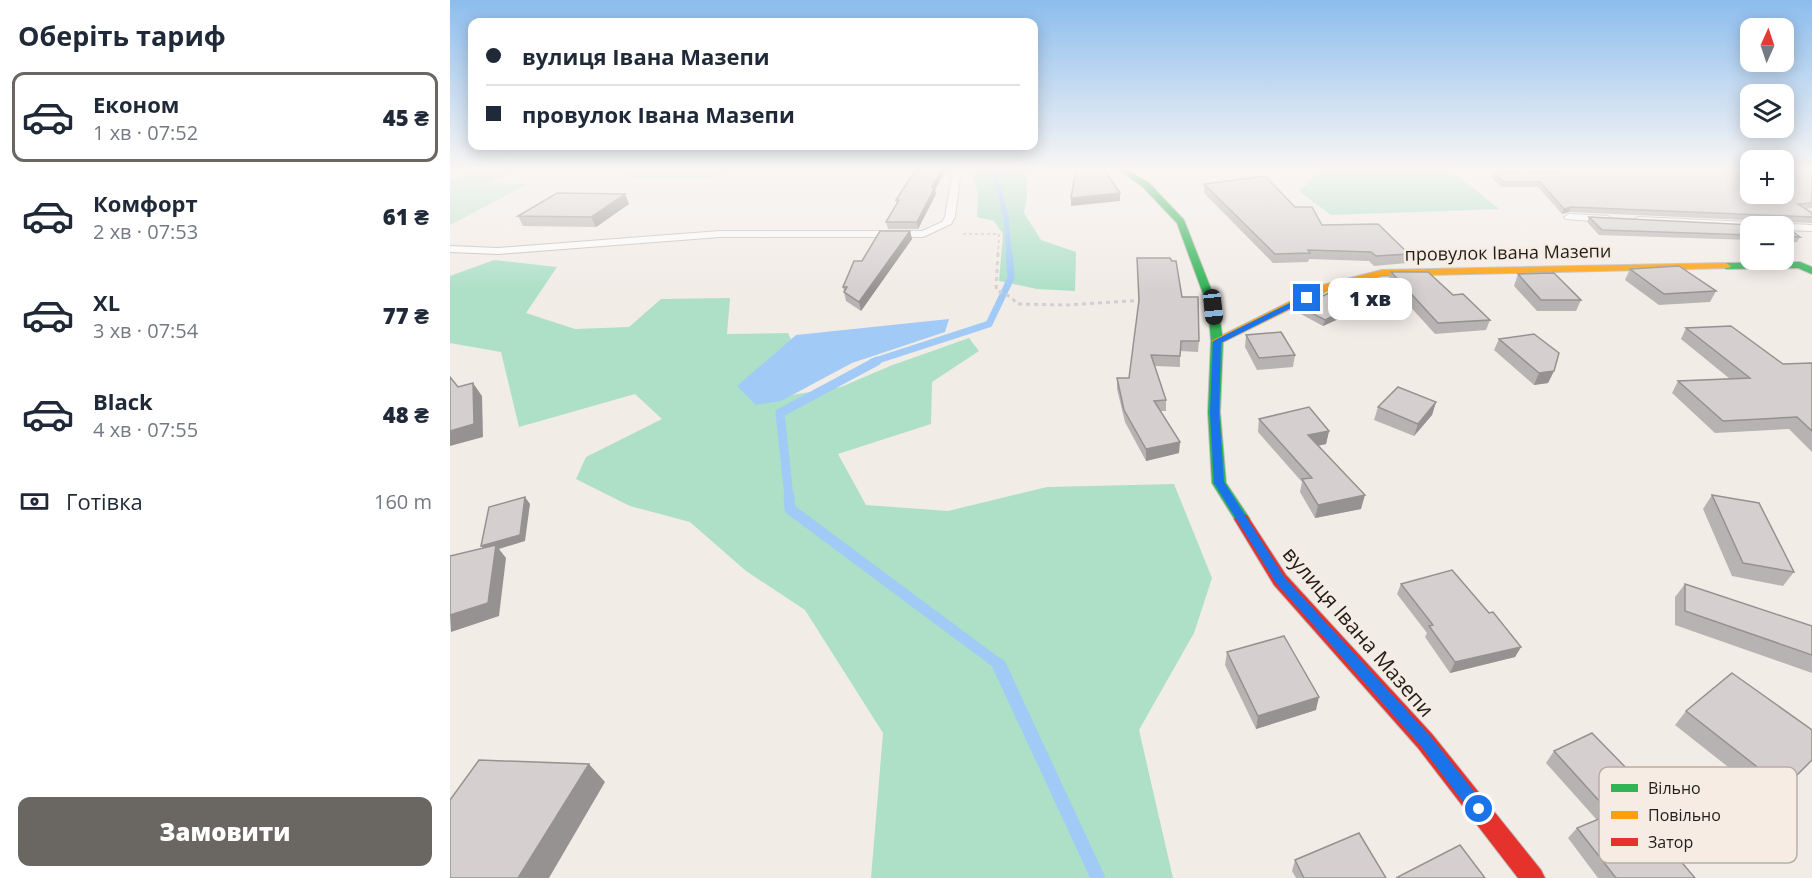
<!DOCTYPE html>
<html lang="uk">
<head>
<meta charset="utf-8">
<style>
	:root { --surface:#fff; --page:#f2f2f3; --text:#1f2937; --muted:#747a83; --line:#e0e1e3; --accent:#6a6662 }
	body { margin:0; font-family:"Open Sans",sans-serif; background:var(--page); color:var(--text); height:100vh; display:flex; flex-direction:column; font-size:22px; white-space:nowrap }
	* { box-sizing:border-box; margin:0 }
	p { font-size:20px; color:var(--muted) }
	.icon { flex:none; width:33px; height:33px; fill:none; stroke:currentColor; stroke-width:2; stroke-linecap:round; stroke-linejoin:round }
	.map { position:relative; flex:1; overflow:hidden }
	.panel { display:flex; flex-direction:column; background:var(--surface); width:450px }
	.panel>* { flex:none }
	.hud { position:absolute; left:18px; top:18px; width:570px; height:132px; border-radius:12px; box-shadow:0 3px 15px #0003; display:grid; align-content:center; height:132px; padding:0 18px; background:var(--surface) }
	.needle { width:39px; rotate:3deg }
	.controls { position:absolute; left:1290px; top:18px; display:grid; gap:12px }
	.controls a { display:grid; place-items:center; width:54px; height:54px; border-radius:12px; background:var(--surface); box-shadow:0 3px 15px #0003; font-size:30px }
	.end { position:absolute; width:27px; height:27px; margin:-14px; border:8px solid #1a73e8; background:#fff; box-shadow:0 0 0 3px #fff }
	.from { border-radius:50% }
	.bubble { position:absolute; height:42px; border-radius:12px; background:var(--surface); box-shadow:0 3px 15px #0003; font-size:20px; font-weight:800; line-height:42px; text-align:center }
	.car { position:absolute; width:18px; height:36px; margin:-18px -9px; border-radius:8px; box-shadow:0 0 4px 2px #0007; background:linear-gradient(#222 24%,#8ab4d8 0 40%,#222 0 76%,#8ab4d8 0 86%,#222 0) }
	.hud b { display:flex; align-items:center; gap:21px; height:57px; font-size:22px }
	.hud b+b { border-top:2px solid var(--line) }
	.hud i { width:15px; height:15px; background:var(--text) }
	ul { padding:0; list-style:none }
	li { display:flex; align-items:center; gap:18px; height:90px; margin:0 12px 9px; padding:0 6px; border:3px solid transparent; border-radius:12px }
	li div { flex:1 }
	li b { display:block; font-size:22px }
	li em { font-style:normal; font-weight:800 }
	li.active { border-color:var(--accent) }
	li>.icon { width:54px; height:54px; stroke-width:1.5 }
	h2 { padding:0 18px; font-size:27px; line-height:72px }
	.pay { display:flex; align-items:center; gap:15px; height:66px; padding:0 18px; font-size:22px }
	.pay p { margin-inline-start:auto }
	.action { display:flex; gap:12px; margin-top:auto; padding:12px 18px }
	.action a { flex:1; height:69px; border-radius:12px; background:var(--accent); color:#fff; font-size:24px; font-weight:800; line-height:69px; text-align:center }
	main { display:flex; flex:1; min-height:0 }
	.map>svg:first-child { display:block }
</style>
</head>
<body>
<main>
<section class="panel">
<h2>Оберіть тариф</h2>
<ul>
<li class="active"><svg class="icon" aria-label="car" viewBox="0 0 24 24"><path d="M5 17H2v-5l4-1 3-4h7l3 4 3 1v5h-3M9 17h6M6 11h13"/><circle cx="7" cy="17" r="2"/><circle cx="17" cy="17" r="2"/></svg><div><b>Економ</b><p>1 хв · 07:52</p></div><em>45 ₴</em></li>
<li><svg class="icon" aria-label="car" viewBox="0 0 24 24"><path d="M5 17H2v-5l4-1 3-4h7l3 4 3 1v5h-3M9 17h6M6 11h13"/><circle cx="7" cy="17" r="2"/><circle cx="17" cy="17" r="2"/></svg><div><b>Комфорт</b><p>2 хв · 07:53</p></div><em>61 ₴</em></li>
<li><svg class="icon" aria-label="car" viewBox="0 0 24 24"><path d="M5 17H2v-5l4-1 3-4h7l3 4 3 1v5h-3M9 17h6M6 11h13"/><circle cx="7" cy="17" r="2"/><circle cx="17" cy="17" r="2"/></svg><div><b>XL</b><p>3 хв · 07:54</p></div><em>77 ₴</em></li>
<li><svg class="icon" aria-label="car" viewBox="0 0 24 24"><path d="M5 17H2v-5l4-1 3-4h7l3 4 3 1v5h-3M9 17h6M6 11h13"/><circle cx="7" cy="17" r="2"/><circle cx="17" cy="17" r="2"/></svg><div><b>Black</b><p>4 хв · 07:55</p></div><em>48 ₴</em></li>
</ul>
<div class="pay"><svg class="icon" aria-label="cash" viewBox="0 0 24 24"><path d="M3 7h18v10H3z"/><circle cx="12" cy="12" r="2"/></svg>Готівка<p>160 m</p></div>
<div class="action"><a>Замовити</a></div>
</section>
<div class="map">
<svg width="1362" height="878" viewBox="0 0 1362 878">
	<rect width="100%" height="100%" fill="#f2ece7"/>
	<!-- green -->
	<g fill="#c1e4d0">
		<path d="M30,169H69L38,183L78,184L0,225V181Z"/>
		<path d="M188,169H281L262,178H173Z"/>
	</g>
	<!-- forest -->
	<g fill="#ade0c7">
		<path d="M516,169H575L577,195L574,213L591,240L626,252L625,291L587,289L549,281L553,234L544,221L527,217C528,199 530,183 516,169Z"/>
		<path d="M867,169H1000L1049,209L881,215L849,191L871,171Z"/>
		<path d="M44,260L107,267L76,313L125,329L179,327L211,299L280,298L277,334L338,333L346,350L317,399L391,387L440,366L519,338L529,351L482,382L481,424L388,454L416,505L498,511L597,487L724,484L762,578L744,633L689,730L723,878H421L433,733L355,610L296,571L240,522L180,506L126,479L136,457L212,419L185,394L69,427L51,352L0,343V276Z"/>
	</g>
	<!-- water -->
	<path fill="#a2caf6" d="M499,319L495,332L402,363L331,401L306,405L287,386L346,335Z"/>
	<g fill="none" stroke-linecap="round" stroke-linejoin="round">
		<!-- stream-far4 -->
		<path stroke="#a2caf6" stroke-width="5" d="M543,169L556,216L559,255"/>
		<!-- stream-far3 -->
		<path stroke="#a2caf6" stroke-width="7" d="M422,362L539,324L561,278L559,253"/>
		<!-- stream-far2 -->
		<path stroke="#a2caf6" stroke-width="9" d="M339,497L330,413L427,361"/>
		<!-- stream-far1 -->
		<path stroke="#a2caf6" stroke-width="11" d="M339,496L340,509L551,666"/>
		<!-- stream -->
		<path stroke="#a2caf6" stroke-width="14" d="M549,665L648,878"/>
		<defs>
			<g id="lane">
				<path d="M503,169H511L505,217L501,224L473,237H270L48,254L0,252V246L48,248L270,231H472L492,222L495,217Z"/>
				<path d="M1119,214L1158,216L1163,219L1158,222L1116,219L1114,217Z"/>
				<path d="M1188,217L1362,225V231L1334,230V226L1300,228L1185,222L1183,220Z"/>
			</g>
			<g id="fast">
				<path d="M668,169H675L699,183L734,220L768,307L773,341L770,412L776,483L800,519L797,523H787L762,483L758,412L761,341L758,307L727,223L693,187Z"/>
				<path d="M1350,262L1362,267V274L1348,268L1276,269L1271,266L1276,263Z"/>
			</g>
			<path id="slow" d="M1276,263L1281,266L1279,268L932,276L881,289L771,343L767,344L761,341L873,285L932,270Z"/>
			<path id="jam" d="M792,514L797,515L836,575L982,734L1091,870L1095,878H1068L968,748L824,585L784,519L787,515Z"/>
		</defs>
		<!-- lane casing -->
		<use href="#lane" stroke="#c1bdb9" stroke-width="2"/>
		<!-- fast casing -->
		<use href="#fast" stroke="#c1bdb9" stroke-width="2"/>
		<!-- slow casing -->
		<use href="#slow" stroke="#c1bdb9" stroke-width="2"/>
		<!-- jam casing -->
		<use href="#jam" stroke="#c1bdb9" stroke-width="2"/>
		<!-- path-far1 -->
		<path stroke="#d1d0ce" stroke-width="2" stroke-dasharray="3 3" stroke-linecap="butt" d="M513,234H549L548,255"/>
		<!-- path -->
		<path stroke="#d1d0ce" stroke-width="3" stroke-dasharray="4 4" stroke-linecap="butt" d="M548,253L546,290L561,297L567,304L617,305L694,300"/>
		<!-- lane -->
		<use href="#lane" fill="#fdfcfb" fill-rule="evenodd"/>
		<!-- fast -->
		<use href="#fast" fill="#30b455" fill-rule="evenodd"/>
		<!-- slow -->
		<use href="#slow" fill="#ff9f0a" fill-rule="evenodd"/>
		<!-- jam -->
		<use href="#jam" fill="#e5322d" fill-rule="evenodd"/>
	</g>
	<!-- wall -->
	<g fill="#b7b3b2">
		<path d="M466,169H496L485,190L486,194L468,229H438L436,222L447,204L446,200Z"/>
		<path d="M1334,170L1362,172V208L1355,209L1362,213V223L1119,212L1112,214L1088,187H1051L1041,177L1043,172L1300,171Z"/>
		<path d="M754,184L845,207L872,225L959,254L957,263L924,266L919,261L859,259L858,262L823,263L754,193Z"/>
		<path d="M175,194L179,204L146,227L73,226L68,216Z"/>
		<path d="M1139,217L1303,225L1331,223L1350,237L1347,242H1334V226H1300V240L1149,235L1137,222Z"/>
		<path d="M460,231L462,239L411,311L396,301L393,287L412,261Z"/>
		<path d="M687,258L732,297L749,341L748,352L730,351V367L705,366L716,400V411H711L729,453L696,461L675,422L667,389V378H679L689,304Z"/>
		<path d="M1180,269L1266,291L1260,302L1209,305L1175,280Z"/>
		<path d="M941,272L1003,295L1040,320L1036,330L985,334L938,282Z"/>
		<path d="M1068,274L1131,300L1126,311H1087L1064,286Z"/>
		<path d="M850,307L895,316L873,326L849,313Z"/>
		<path d="M1236,328L1333,364L1362,363V452L1339,429L1265,433L1222,393L1228,381L1280,379L1231,339Z"/>
		<path d="M796,335L845,355L843,367L807,370L795,347Z"/>
		<path d="M1049,339L1104,371L1098,383L1084,385L1044,350Z"/>
		<path d="M986,402L982,415L964,436L924,420L928,407Z"/>
		<path d="M809,419L879,431L876,444L868,446L911,509L865,518L850,492L852,482L808,432Z"/>
		<path d="M1262,495L1344,572L1333,586L1282,576L1253,509Z"/>
		<path d="M951,584L1039,613L1071,647L1065,657L1000,673L975,637L977,633L947,594Z"/>
		<path d="M1235,584L1362,626V673L1225,625V597Z"/>
		<path d="M777,652L866,710L806,729L775,665Z"/>
		<path d="M1236,711L1334,788L1320,800L1225,725Z"/>
		<path d="M1104,751L1174,786L1169,788L1245,878H1148L1118,838L1127,828L1147,820L1096,763Z"/>
		<path d="M845,860L936,878H846L842,871Z"/>
	</g>
	<!-- shaded-wall -->
	<g fill="#959291">
		<path d="M492,169H496L485,190L486,194L468,229L467,222Z"/>
		<path d="M1029,169H1037L1028,171Z"/>
		<path d="M670,193V201L621,206V198Z"/>
		<path d="M175,194L179,204L146,227L141,217Z"/>
		<path d="M1121,207L1119,212L1112,214L1114,209Z"/>
		<path d="M460,231L462,239L411,311L409,302Z"/>
		<path d="M896,310L895,316L873,326L875,320Z"/>
		<path d="M1104,371L1098,383L1084,385L1089,373Z"/>
		<path d="M23,383L32,396L33,437L0,446V431Z"/>
		<path d="M986,402L982,415L964,436L968,424Z"/>
		<path d="M879,431L876,444L855,448L858,435Z"/>
		<path d="M730,442L729,453L696,461V449Z"/>
		<path d="M915,495L911,509L865,518L868,505Z"/>
		<path d="M75,497L80,504L75,541L49,549L56,558L49,616L1,632L0,615L37,553L31,546Z"/>
		<path d="M1071,647L1065,657L1000,673L1005,662Z"/>
		<path d="M869,697L866,710L806,729L808,716Z"/>
		<path d="M139,764L155,782L99,878H68Z"/>
		<path d="M1183,775L1174,786L1156,795L1165,784Z"/>
	</g>
	<!-- building -->
	<g fill="#d5d0cf" stroke="#959291" stroke-width="1.5">
		<path d="M466,169H492L482,187H485L467,222H436L449,200H446Z"/>
		<path d="M626,169H654L670,193L621,198Z"/>
		<path d="M1334,169H1335L1334,170L1362,172V203L1348,204L1362,213V217L1121,207L1114,209L1090,182H1053L1043,172L1300,171V194H1334Z"/>
		<path d="M815,176L845,207H862L872,225L928,224L959,254L926,256L921,252L858,250L860,253L825,254L754,184Z"/>
		<path d="M107,193L175,194L141,217L68,216Z"/>
		<path d="M1139,217L1303,225L1331,223L1350,237L1334,236V226H1300V235L1152,230Z"/>
		<path d="M430,231H460L409,302L394,292L397,287H393L404,261H412Z"/>
		<path d="M687,258H720L722,261H726L732,297H748L749,341H731L730,356L701,355L716,400L704,401L730,442L696,449L674,410L667,378H679L689,300Z"/>
		<path d="M1229,266L1266,291L1214,294L1180,269Z"/>
		<path d="M941,272H978L1003,295L1013,294L1040,320L988,323Z"/>
		<path d="M1104,273L1131,300H1091L1068,274Z"/>
		<path d="M883,291L896,310L875,320L850,307Z"/>
		<path d="M1281,326L1333,364L1362,363V431L1347,417L1273,421L1228,381L1300,378L1236,328Z"/>
		<path d="M831,332L845,355L809,358L796,335Z"/>
		<path d="M1084,334L1109,353L1104,371L1089,373L1049,339Z"/>
		<path d="M0,377L8,387L23,383L24,424L0,431Z"/>
		<path d="M948,387L986,402L968,424L928,407Z"/>
		<path d="M859,407L879,431L858,435L915,495L868,505L852,479L862,478L809,419Z"/>
		<path d="M1262,495L1309,503L1344,572L1293,563Z"/>
		<path d="M75,497L70,535L31,546L39,507Z"/>
		<path d="M46,545L38,603L0,615V556Z"/>
		<path d="M1002,570L1039,613L1043,612L1071,647L1005,662L979,626L983,625L951,584Z"/>
		<path d="M1235,584L1362,626V655L1235,611Z"/>
		<path d="M834,636L869,697L808,716L777,652Z"/>
		<path d="M1282,673L1362,730V760L1334,788L1236,711Z"/>
		<path d="M1142,733L1183,775L1165,784L1245,878H1166L1127,828L1161,814L1104,751Z"/>
		<path d="M29,760L139,764L68,878H0V800Z"/>
		<path d="M909,833L936,878H854L845,860Z"/>
		<path d="M1010,845L1035,878H946Z"/>
	</g>
	<!-- sky -->
	<linearGradient id="sky" x2="0" y2="1"><stop stop-color="#8cbdee"/><stop offset="0.58" stop-color="#f9f6f4"/><stop offset="1" stop-color="#f9f6f4" stop-opacity="0"/></linearGradient>
	<rect width="1362" height="291" fill="url(#sky)"/>
	<!-- route -->
	<path fill="#1a73e8" d="M854,296L861,298L771,343L769,412L774,482L834,577L980,736L1034,804L1037,809L1034,815L1029,817L1023,815L970,745L826,583L764,483L760,412L763,341Z"/>
	<g text-anchor="middle" stroke-width="5" stroke-linejoin="round" paint-order="stroke">
		<!-- far-street labels -->
		<g font-size="18" fill="#211e1a" stroke="#f6ece3">
			<text transform="translate(1058 253) rotate(-1)" y="6">провулок Івана Мазепи</text>
		</g>
		<!-- street labels -->
		<g font-size="21" fill="#211e1a" stroke="#f6ece3">
			<text transform="translate(908 632) rotate(49)" y="7">вулиця Івана Мазепи</text>
		</g>
	</g>
	<!-- legend -->
	<rect x="1149" y="767" width="198" height="96" rx="9" fill="#f6ece3" stroke="#b6aea7" stroke-width="1.5"/>
	<rect x="1161" y="784" width="27" height="8" fill="#30b455"/>
	<rect x="1161" y="811" width="27" height="8" fill="#ff9f0a"/>
	<rect x="1161" y="838" width="27" height="8" fill="#e5322d"/>
	<g font-size="16" fill="#211e1a">
		<text x="1198" y="794">Вільно</text>
		<text x="1198" y="821">Повільно</text>
		<text x="1198" y="848">Затор</text>
	</g>
</svg>
<div class="controls">
<a><svg class="needle" viewBox="-14 -14 28 28"><path d="M0-13l5 13h-10z" fill="#e53935"/><path d="M0 13l5-13h-10z" fill="#747a83"/></svg></a>
<a><svg class="icon" aria-label="layers" viewBox="0 0 24 24"><path d="M12 4l9 5-9 5-9-5zM3 14l9 5 9-5"/></svg></a>
<a>+</a>
<a>−</a>
</div>
<i class="end from" style="left:1029px;top:809px"></i>
<i class="end" style="left:857px;top:298px"></i>
<div class="bubble" style="left:878px;top:278px;width:84px">1 хв</div>
<i class="car" style="left:763px;top:307px;rotate:174deg"></i>
<div class="hud">
<b><i class="from"></i>вулиця Івана Мазепи</b>
<b><i></i>провулок Івана Мазепи</b>
</div>
</div>
</main>
</body>
</html>
